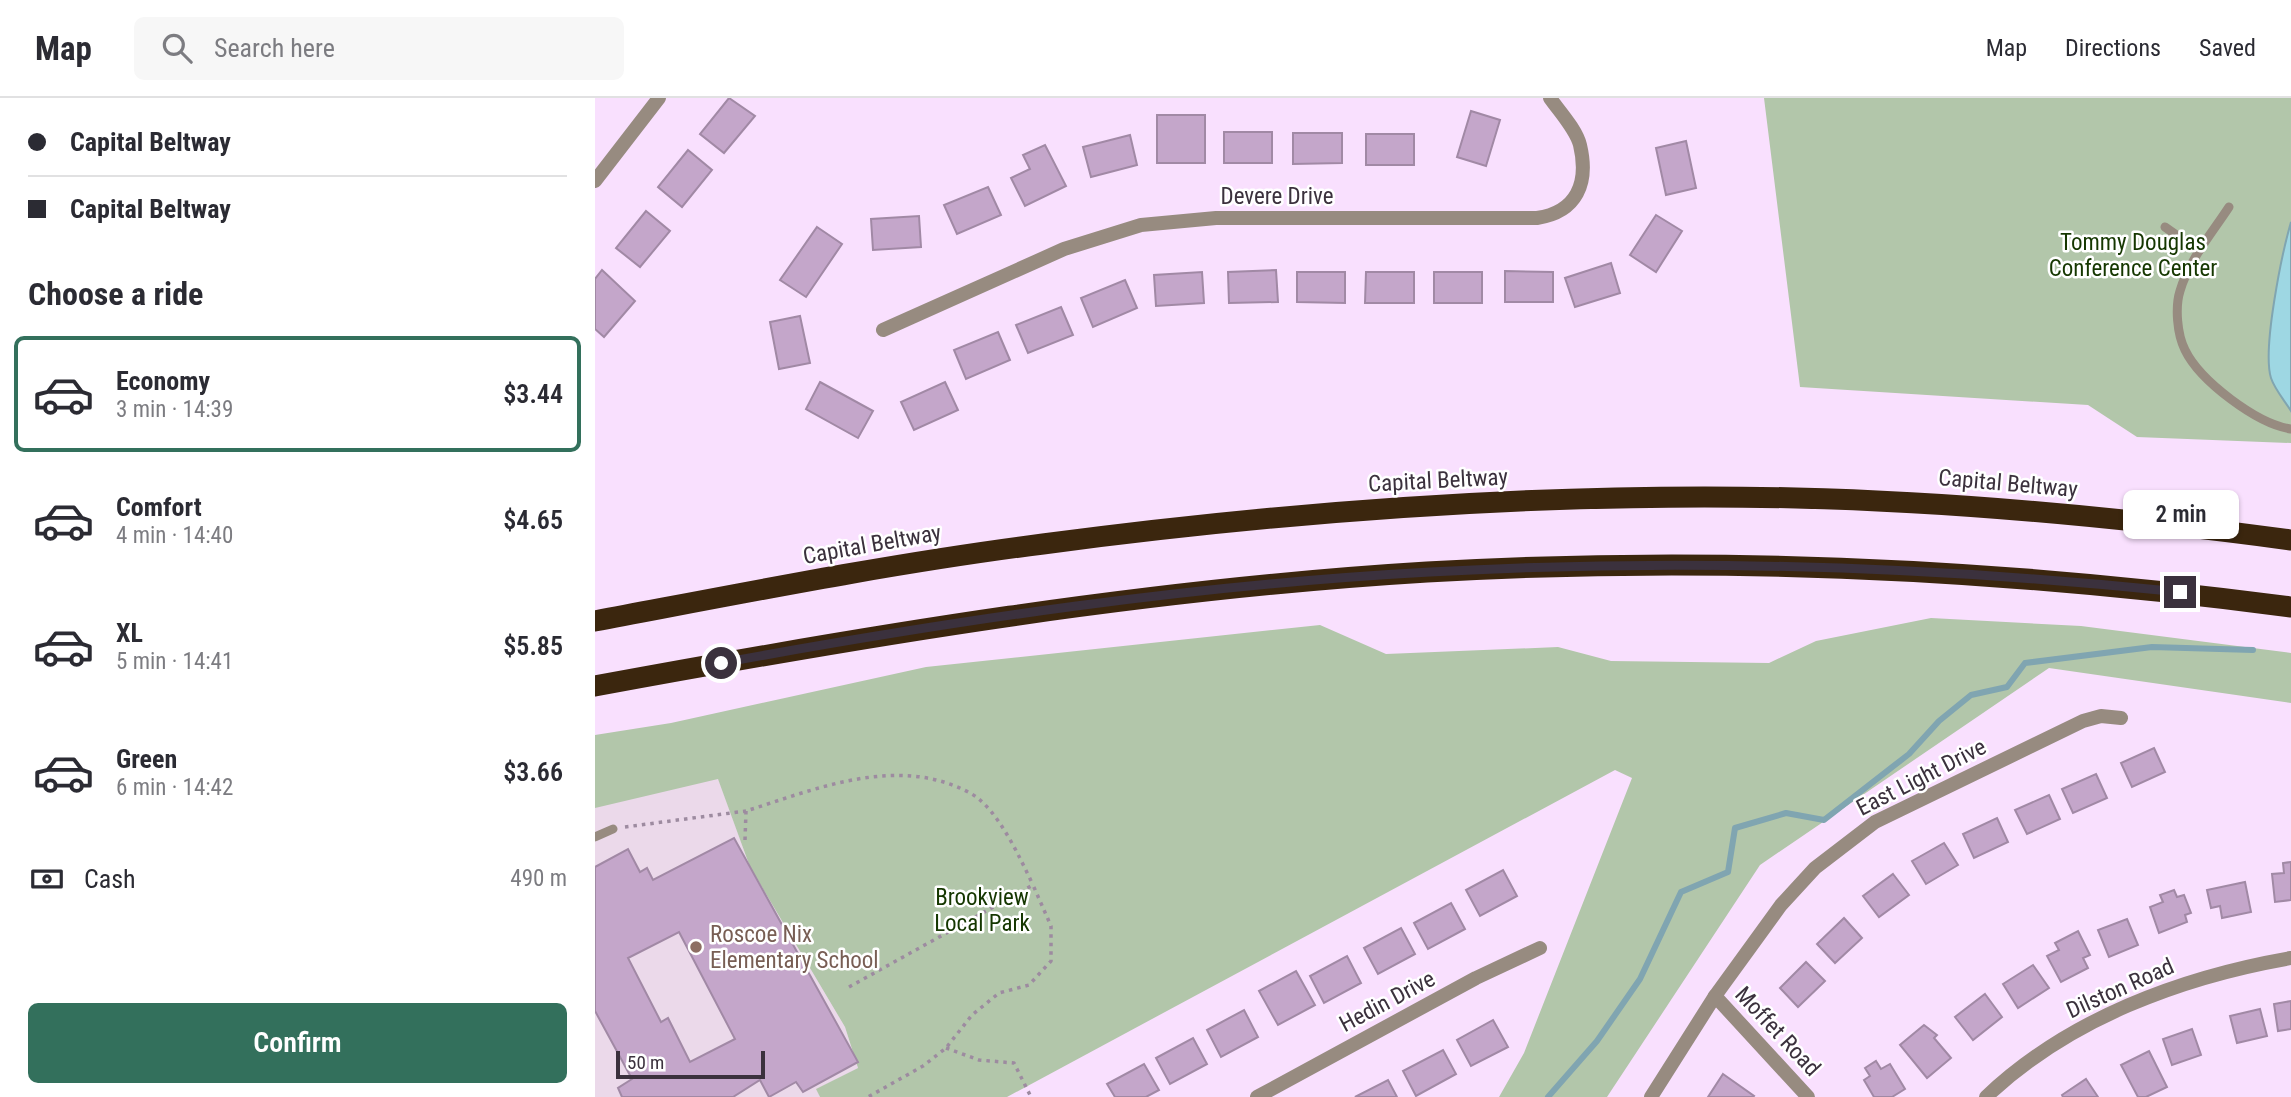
<!DOCTYPE html>
<html lang="en">
<head>
<meta charset="utf-8">
<style>
	:root { --surface:#fff; --page:#f7f7f7; --text:#2b2b33; --muted:#7c7c81; --line:#e1e1e2; --accent:#33705c }
	body { margin:0; font-family:"Roboto Condensed",sans-serif; background:var(--page); color:var(--text); height:100vh; display:flex; flex-direction:column; font-size:26px; white-space:nowrap }
	* { box-sizing:border-box; margin:0 }
	p { font-size:23px; color:var(--muted) }
	.icon { flex:none; width:38px; height:38px; fill:none; stroke:currentColor; stroke-width:2; stroke-linecap:round; stroke-linejoin:round }
	.map { position:relative; flex:1; overflow:hidden }
	.details { display:flex; flex-direction:column; background:var(--surface); width:595px }
	.details>* { flex:none }
	.guide { display:grid; align-content:center; height:154px; padding:0 28px; background:var(--surface) }
	.scale { position:absolute; left:21px; bottom:18px; width:149px; box-sizing:border-box; padding-left:7px; border:4px solid #3b313d; border-top:0; font-size:19px; line-height:24px; white-space:nowrap; color:#3b313d; -webkit-text-stroke:5px #fff; paint-order:stroke }
	.end { position:absolute; width:32px; height:32px; margin:-16px; border:9px solid #3b313d; background:#fff; box-shadow:0 0 0 4px #fff }
	.from { border-radius:50% }
	.bubble { position:absolute; height:49px; border-radius:10px; background:var(--surface); box-shadow:0 2px 5px #0004; font-size:23px; font-weight:600; line-height:49px; text-align:center }
	.guide b { display:flex; align-items:center; gap:24px; height:66px; font-size:26px }
	.guide b+b { border-top:2px solid var(--line) }
	.guide i { width:18px; height:18px; background:var(--text) }
	ul { padding:0; list-style:none }
	li { display:flex; align-items:center; gap:21px; height:116px; margin:0 14px 10px; padding:0 14px; border:4px solid transparent; border-radius:10px }
	li div { flex:1 }
	li b { display:block; font-size:26px }
	li em { font-style:normal; font-weight:600 }
	li.selected { border-color:var(--accent) }
	li>.icon { width:63px; height:63px; stroke-width:1.5 }
	h2 { padding:0 28px; font-size:32px; line-height:84px }
	.pay { display:flex; align-items:center; gap:18px; height:77px; padding:0 28px; font-size:26px }
	.pay p { margin-inline-start:auto }
	.primary-button { display:flex; gap:14px; margin-top:auto; padding:14px 28px }
	.primary-button a { flex:1; height:80px; border-radius:10px; background:var(--accent); color:#fff; font-size:28px; font-weight:600; line-height:80px; text-align:center }
	header { display:flex; align-items:center; gap:42px; box-sizing:border-box; height:98px; padding:0 35px; background:var(--surface); border-bottom:2px solid var(--line) }
	header strong { font-size:33px }
	nav { display:flex; gap:38px; margin-inline-start:auto; font-size:24px }
	.search { width:490px; height:63px; background:var(--page); display:flex; align-items:center; gap:18px; box-sizing:border-box; padding:0 24px; border-radius:10px; color:var(--muted); font-size:26px }
	main { display:flex; flex:1; min-height:0 }
	.map>svg:first-child { display:block }
</style>
</head>
<body>
<header>
<strong>Map</strong>
<div class="search"><svg class="icon" aria-label="search" viewBox="0 0 24 24"><circle cx="10" cy="10" r="6"/><path d="M15 15l6 6"/></svg>Search here</div>
<nav><a>Map</a><a>Directions</a><a>Saved</a></nav>
</header>
<main>
<section class="details">
<div class="guide">
<b><i class="from"></i>Capital Beltway</b>
<b><i></i>Capital Beltway</b>
</div>
<h2>Choose a ride</h2>
<ul>
<li class="selected"><svg class="icon" aria-label="car" viewBox="0 0 24 24"><path d="M5 17H2v-5l4-1 3-4h7l3 4 3 1v5h-3M9 17h6M6 11h13"/><circle cx="7" cy="17" r="2"/><circle cx="17" cy="17" r="2"/></svg><div><b>Economy</b><p>3 min · 14:39</p></div><em>$3.44</em></li>
<li><svg class="icon" aria-label="car" viewBox="0 0 24 24"><path d="M5 17H2v-5l4-1 3-4h7l3 4 3 1v5h-3M9 17h6M6 11h13"/><circle cx="7" cy="17" r="2"/><circle cx="17" cy="17" r="2"/></svg><div><b>Comfort</b><p>4 min · 14:40</p></div><em>$4.65</em></li>
<li><svg class="icon" aria-label="car" viewBox="0 0 24 24"><path d="M5 17H2v-5l4-1 3-4h7l3 4 3 1v5h-3M9 17h6M6 11h13"/><circle cx="7" cy="17" r="2"/><circle cx="17" cy="17" r="2"/></svg><div><b>XL</b><p>5 min · 14:41</p></div><em>$5.85</em></li>
<li><svg class="icon" aria-label="car" viewBox="0 0 24 24"><path d="M5 17H2v-5l4-1 3-4h7l3 4 3 1v5h-3M9 17h6M6 11h13"/><circle cx="7" cy="17" r="2"/><circle cx="17" cy="17" r="2"/></svg><div><b>Green</b><p>6 min · 14:42</p></div><em>$3.66</em></li>
</ul>
<div class="pay"><svg class="icon" aria-label="cash" viewBox="0 0 24 24"><path d="M3 7h18v10H3z"/><circle cx="12" cy="12" r="2"/></svg>Cash<p>490 m</p></div>
<div class="primary-button"><a>Confirm</a></div>
</section>
<div class="map">
<svg width="1696" height="999" viewBox="0 0 1696 999">
	<rect width="100%" height="100%" fill="#f9e0fe"/>
	<!-- education -->
	<path fill="#ebd9ea" d="M122,677L155,769L250,929L263,970L222,991L225,999H0V701Z"/>
	<!-- green -->
	<g fill="#b2c6aa">
		<path d="M1169,0H1696V345L1542,339L1493,307L1205,289Z"/>
		<path d="M1336,520L1486,528L1696,555V605L1454,570L1165,767L1012,999H904L929,955L1037,680L1020,672L412,999H225L221,991L263,970L250,929L155,769L123,681L0,710V637L76,625L331,569L725,527L791,556L963,549L1016,563L1174,565L1221,543Z"/>
	</g>
	<!-- water -->
	<path fill="#9ed7e3" stroke="#80a5b1" stroke-width="2" d="M1696,124V313C1690,303 1680,292 1676,280C1667,251 1687,155 1696,124Z"/>
	<g fill="none" stroke-linecap="round" stroke-linejoin="round">
		<!-- stream -->
		<path stroke="#80a5b1" stroke-width="6" d="M953,999L1002,943L1045,881L1086,794L1133,774L1140,730L1191,715L1229,722L1314,656L1344,623L1376,597L1412,589L1430,565L1557,549L1658,552"/>
	</g>
	<!-- building -->
	<g fill="#c4a6ca" stroke="#a189a5" stroke-width="2" fill-rule="evenodd">
		<path d="M134,0L160,18L129,55L105,36Z"/>
		<path d="M876,13L905,22L891,68L862,59Z"/>
		<rect x="562" y="17" width="48" height="48"/>
		<rect x="629" y="34" width="48" height="31"/>
		<path d="M698,35H747V65L698,66Z"/>
		<rect x="771" y="36" width="48" height="31"/>
		<path d="M535,37L542,67L496,79L488,49Z"/>
		<path d="M1091,43L1101,90L1071,97L1061,50Z"/>
		<path d="M450,47L471,88L430,108L416,80L435,71L428,57Z"/>
		<path d="M93,52L117,72L87,109L63,89Z"/>
		<path d="M393,89L406,117L362,136L349,107Z"/>
		<path d="M51,113L75,133L45,169L21,150Z"/>
		<path d="M1061,117L1087,133L1061,174L1035,157Z"/>
		<path d="M324,118L326,149L278,152L276,121Z"/>
		<path d="M222,129L247,146L211,199L185,182Z"/>
		<path d="M1016,165L1025,195L980,209L970,180Z"/>
		<path d="M7,172L40,203L9,239L0,231V181Z"/>
		<path d="M681,172L683,204L634,205L633,174Z"/>
		<path d="M910,173L958,174V204H910Z"/>
		<path d="M607,174L609,205L561,208L559,177Z"/>
		<path d="M702,174H750V205L702,204Z"/>
		<path d="M771,174H819V205H770Z"/>
		<rect x="839" y="174" width="48" height="31"/>
		<path d="M530,182L542,210L498,229L486,200Z"/>
		<path d="M466,209L478,237L433,255L421,227Z"/>
		<path d="M205,218L215,265L184,271L175,224Z"/>
		<path d="M403,234L415,262L371,281L359,252Z"/>
		<path d="M225,284L278,313L263,340L211,311Z"/>
		<path d="M350,284L363,312L319,332L306,304Z"/>
		<path d="M1559,650L1570,674L1537,689L1526,665Z"/>
		<path d="M1501,676L1512,700L1478,715L1467,691Z"/>
		<path d="M1454,697L1465,721L1432,736L1420,712Z"/>
		<path d="M1402,720L1413,744L1379,760L1368,736Z"/>
		<path d="M139,740L263,964L208,994L201,984L174,999L165,982L138,999H27L23,990L37,981L0,913V769L33,751L45,774L52,770L58,782ZM84,834L140,941L95,964L73,920L66,924L33,860Z"/>
		<path d="M1349,745L1363,767L1331,786L1317,763Z"/>
		<path d="M1696,764V802L1680,804L1677,776L1689,775L1688,765Z"/>
		<path d="M908,772L922,798L885,818L871,792Z"/>
		<path d="M1298,776L1314,797L1284,819L1268,798Z"/>
		<path d="M1650,784L1656,814L1627,820L1625,808L1616,810L1612,792Z"/>
		<path d="M1579,792L1582,799L1589,797L1596,815L1590,817L1592,824L1564,835L1555,809L1568,804L1565,797Z"/>
		<path d="M856,805L870,831L833,851L819,825Z"/>
		<path d="M1249,820L1267,840L1240,865L1222,846Z"/>
		<path d="M1532,821L1543,847L1514,859L1503,832Z"/>
		<path d="M806,830L820,856L783,876L769,850Z"/>
		<path d="M1483,833L1495,857L1488,860L1493,870L1466,884L1452,858L1464,852L1460,845Z"/>
		<path d="M752,858L766,885L729,905L715,878Z"/>
		<path d="M1211,864L1230,883L1203,909L1185,890Z"/>
		<path d="M1438,867L1454,890L1423,910L1408,886Z"/>
		<path d="M701,873L720,907L683,927L664,893Z"/>
		<path d="M1390,896L1407,919L1378,942L1360,919Z"/>
		<path d="M1696,903V931L1683,933L1679,906Z"/>
		<path d="M1665,911L1672,938L1642,945L1635,918Z"/>
		<path d="M649,912L663,939L626,959L612,932Z"/>
		<path d="M898,922L913,949L876,968L862,942Z"/>
		<path d="M1329,927L1342,937L1339,940L1356,960L1332,980L1305,947Z"/>
		<path d="M1597,931L1606,957L1577,967L1568,941Z"/>
		<path d="M598,940L612,966L575,986L561,960Z"/>
		<path d="M848,952L861,976L821,998L808,973Z"/>
		<path d="M1554,953L1572,989L1551,999H1543L1526,967Z"/>
		<path d="M1281,963L1286,971L1295,966L1310,991L1297,999H1279L1269,982L1275,978L1270,970Z"/>
		<path d="M549,966L564,992L551,999H520L512,986Z"/>
		<path d="M1128,976L1159,998L1158,999H1113Z"/>
		<path d="M1491,981L1503,999H1468L1467,997Z"/>
		<path d="M793,982L802,999H760Z"/>
	</g>
	<g fill="none" stroke-linecap="round" stroke-linejoin="round">
		<!-- path -->
		<g stroke="#9d8ba0" stroke-width="3.5" stroke-dasharray="3.5 5" stroke-linecap="butt">
			<path d="M30,729L151,713"/>
			<path d="M150,742L151,713C221,691 303,656 375,695C402,709 425,760 438,787"/>
			<path d="M254,889L438,787L456,828V863L434,887L404,895L377,917L351,950L328,968L273,999"/>
			<path d="M351,950L384,962L419,965L436,999"/>
		</g>
		<!-- lane -->
		<g stroke="#978b80" stroke-width="9">
			<path d="M1634,109C1617,135 1594,162 1585,193C1580,209 1582,236 1590,252C1605,283 1662,326 1696,331"/>
			<path d="M1570,129L1604,153"/>
			<path d="M0,739L18,731"/>
		</g>
		<!-- street -->
		<g stroke="#978b80" stroke-width="14">
			<path d="M0,83L64,0"/>
			<path d="M288,232L469,151L546,127L621,120H942C982,114 994,85 985,47C981,31 964,13 955,0"/>
			<path d="M1120,898L1213,999"/>
			<path d="M662,999L881,880L945,850"/>
			<path d="M1056,999L1120,898L1186,807L1220,770L1280,724L1488,623L1506,618L1526,620"/>
			<path d="M1391,999C1473,921 1586,879 1696,860"/>
		</g>
		<!-- highway -->
		<g stroke="#3b260e" stroke-width="21">
			<path d="M0,523C149,495 298,465 448,446C697,413 949,394 1201,400C1367,404 1532,420 1696,442"/>
			<path d="M0,588C276,537 552,491 832,474C1122,457 1409,471 1696,509"/>
		</g>
	</g>
	<g fill="none" stroke-linecap="round" stroke-linejoin="round">
		<!-- route -->
		<path stroke="#3b313d" stroke-width="9" d="M126,565C361,522 597,487 835,474C1086,460 1335,468 1585,494"/>
	</g>
	<!-- markers -->
	<circle fill="#8d6e63" stroke="#fff" stroke-width="2.5" cx="101" cy="849" r="7"/>
	<g text-anchor="middle" stroke-width="5" stroke-linejoin="round" paint-order="stroke">
		<!-- street labels -->
		<g font-size="23" fill="#3b313d" stroke="#fff">
			<text x="682" y="106">Devere Drive</text>
			<text transform="translate(843 382) rotate(-3)" y="8">Capital Beltway</text>
			<text transform="translate(1413 385) rotate(5)" y="8">Capital Beltway</text>
			<text transform="translate(277 446) rotate(-10)" y="8">Capital Beltway</text>
			<text transform="translate(1326 679) rotate(-27)" y="8">East Light Drive</text>
			<text transform="translate(1525 890) rotate(-24)" y="8">Dilston Road</text>
			<text transform="translate(792 903) rotate(-28)" y="8">Hedin Drive</text>
			<text transform="translate(1183 933) rotate(47)" y="8">Moffet Road</text>
		</g>
		<!-- park labels -->
		<g font-size="23" fill="#153700" stroke="#fff">
			<text x="1538" y="152">Tommy Douglas<tspan x="1538" dy="26">Conference Center</tspan></text>
			<text x="387" y="807">Brookview<tspan x="387" dy="26">Local Park</tspan></text>
		</g>
		<!-- education labels -->
		<g font-size="23" fill="#785e54" stroke="#fff" text-anchor="start">
			<text x="115" y="844">Roscoe Nix<tspan x="115" dy="26">Elementary School</tspan></text>
		</g>
	</g>
</svg>
<div class="scale">50 m</div>
<i class="end from" style="left:126px;top:565px"></i>
<i class="end" style="left:1585px;top:494px"></i>
<div class="bubble" style="left:1528px;top:392px;width:116px">2 min</div>
</div>
</main>
</body>
</html>
